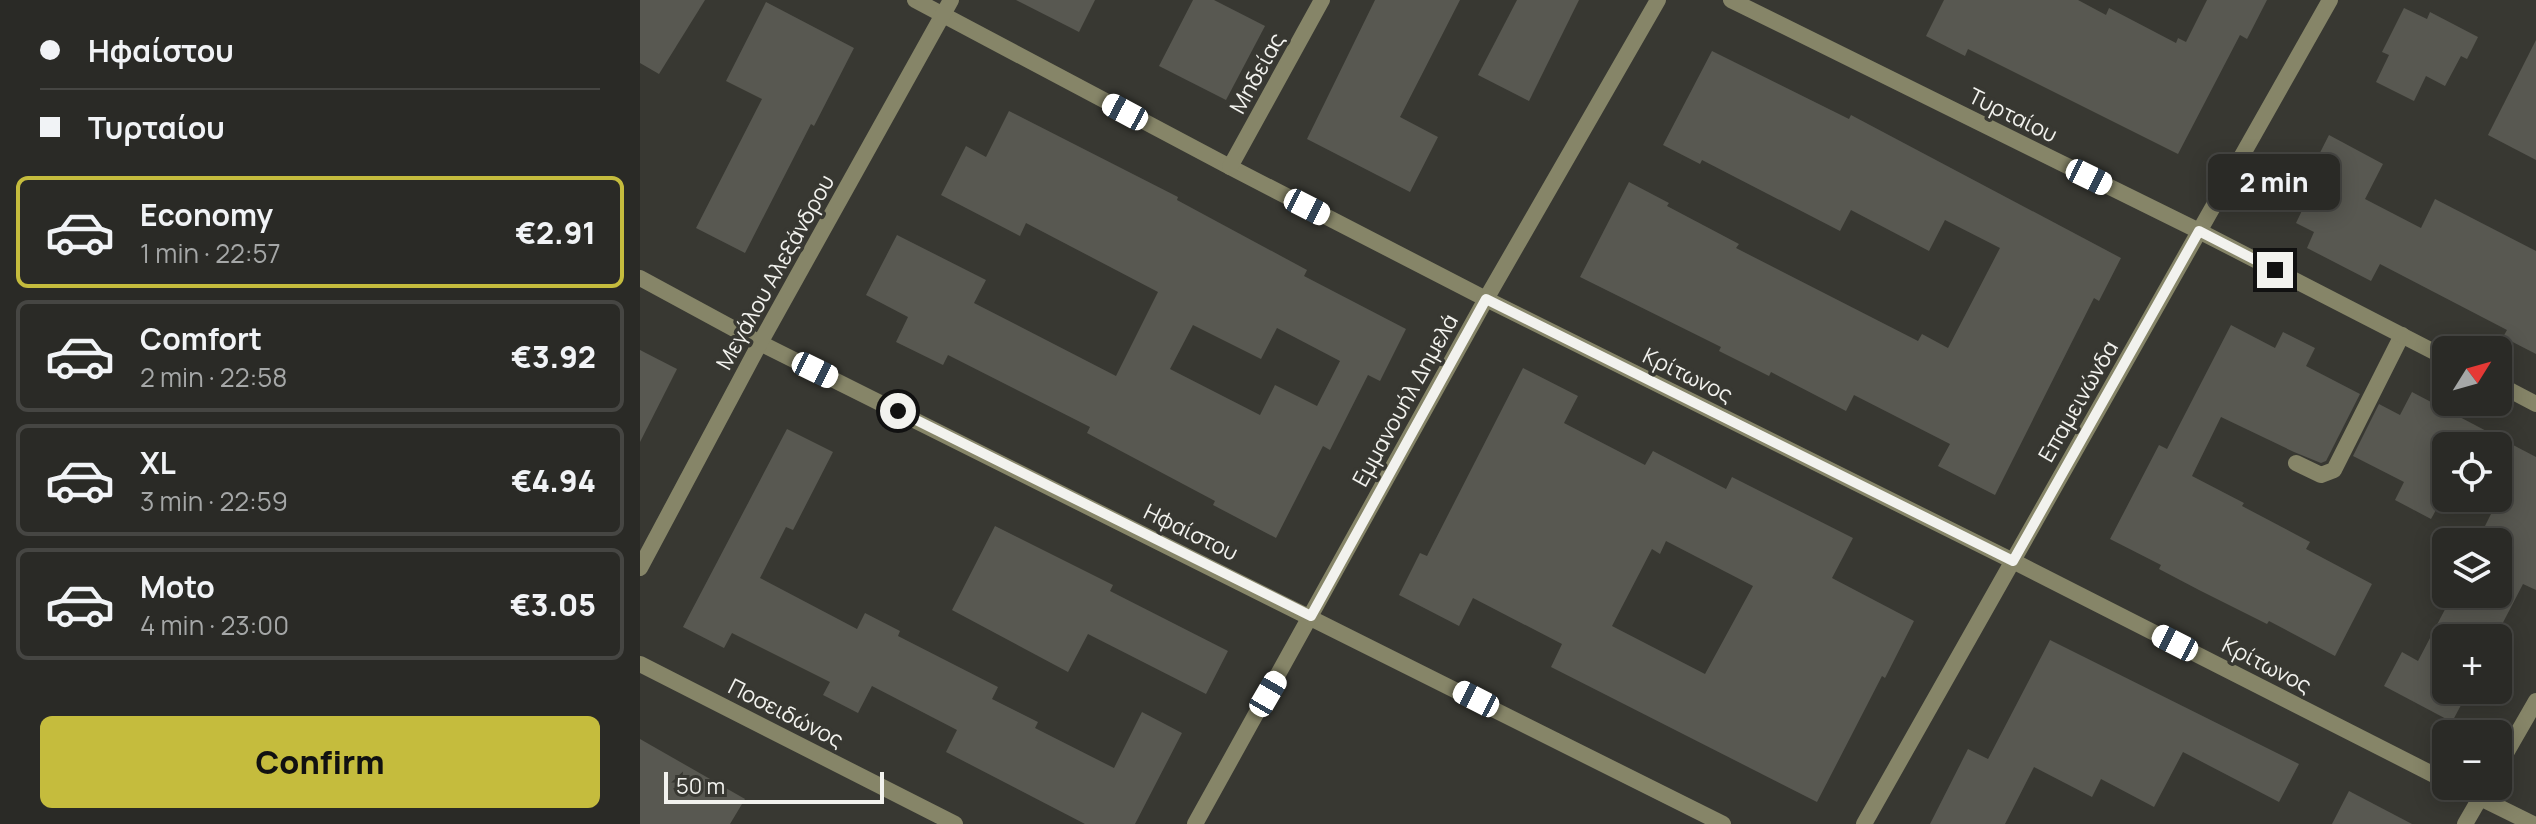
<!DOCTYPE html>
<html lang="en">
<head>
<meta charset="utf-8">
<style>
	:root { --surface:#2a2a26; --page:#363632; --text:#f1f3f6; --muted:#a5a7a7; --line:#464643; --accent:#c5bc3d }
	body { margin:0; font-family:Manrope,sans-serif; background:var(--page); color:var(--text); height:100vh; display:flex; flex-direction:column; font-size:30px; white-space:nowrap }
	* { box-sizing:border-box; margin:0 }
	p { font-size:26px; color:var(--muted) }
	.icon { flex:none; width:44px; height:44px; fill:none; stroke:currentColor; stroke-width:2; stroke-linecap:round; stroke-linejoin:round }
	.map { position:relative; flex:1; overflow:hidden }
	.details { display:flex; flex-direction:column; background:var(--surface); width:640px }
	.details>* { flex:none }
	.hud { display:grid; align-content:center; height:176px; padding:0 40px; background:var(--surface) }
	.needle { width:52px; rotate:53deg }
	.tools { position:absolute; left:1792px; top:336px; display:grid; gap:16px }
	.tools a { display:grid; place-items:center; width:80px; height:80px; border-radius:12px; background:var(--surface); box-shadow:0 4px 20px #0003,0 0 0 2px var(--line); font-size:40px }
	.scale { position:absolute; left:24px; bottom:20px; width:220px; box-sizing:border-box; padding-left:8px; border:4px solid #f2f2ee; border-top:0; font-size:22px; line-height:28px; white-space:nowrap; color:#f2f2ee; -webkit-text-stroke:6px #383832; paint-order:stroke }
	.end { position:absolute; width:36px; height:36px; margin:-18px; border:10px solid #f2f2ee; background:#111; box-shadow:0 0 0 4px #111 }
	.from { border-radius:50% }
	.bubble { position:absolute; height:56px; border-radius:12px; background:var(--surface); box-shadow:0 4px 20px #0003,0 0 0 2px var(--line); font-size:26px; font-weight:800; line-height:56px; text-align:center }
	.car { position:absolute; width:24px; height:48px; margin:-24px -12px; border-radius:10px; box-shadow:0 0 6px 2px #0007; background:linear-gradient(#fff 24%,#345 0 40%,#fff 0 76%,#345 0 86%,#fff 0) }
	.hud b { display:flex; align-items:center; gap:28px; height:76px; font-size:30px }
	.hud b+b { border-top:2px solid var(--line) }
	.hud i { width:20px; height:20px; background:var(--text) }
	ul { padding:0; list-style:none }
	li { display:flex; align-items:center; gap:24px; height:112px; margin:0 16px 12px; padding:0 24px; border:4px solid var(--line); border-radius:12px }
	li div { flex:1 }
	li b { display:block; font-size:30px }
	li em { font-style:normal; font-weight:800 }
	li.active { border-color:var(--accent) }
	li>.icon { width:72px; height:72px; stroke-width:1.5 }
	.primary-button { display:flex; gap:16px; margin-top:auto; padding:16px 40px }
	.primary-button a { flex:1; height:92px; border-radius:12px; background:var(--accent); color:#111; font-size:32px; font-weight:800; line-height:92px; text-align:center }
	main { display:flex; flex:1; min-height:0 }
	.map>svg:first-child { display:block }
</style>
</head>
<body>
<main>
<section class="details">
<div class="hud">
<b><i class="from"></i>Ηφαίστου</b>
<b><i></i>Τυρταίου</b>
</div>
<ul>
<li class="active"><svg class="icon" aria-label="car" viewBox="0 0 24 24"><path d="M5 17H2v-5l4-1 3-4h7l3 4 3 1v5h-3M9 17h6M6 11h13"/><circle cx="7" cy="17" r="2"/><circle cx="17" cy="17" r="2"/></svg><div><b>Economy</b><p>1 min · 22:57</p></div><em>€2.91</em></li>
<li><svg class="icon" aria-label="car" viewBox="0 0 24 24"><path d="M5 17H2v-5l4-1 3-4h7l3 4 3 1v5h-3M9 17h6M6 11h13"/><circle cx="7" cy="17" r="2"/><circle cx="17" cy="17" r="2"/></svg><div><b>Comfort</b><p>2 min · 22:58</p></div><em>€3.92</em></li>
<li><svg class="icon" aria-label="car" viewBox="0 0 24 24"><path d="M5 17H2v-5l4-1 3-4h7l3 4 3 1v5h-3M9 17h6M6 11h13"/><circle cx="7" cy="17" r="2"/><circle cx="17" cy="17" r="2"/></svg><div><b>XL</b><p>3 min · 22:59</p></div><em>€4.94</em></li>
<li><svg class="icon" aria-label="car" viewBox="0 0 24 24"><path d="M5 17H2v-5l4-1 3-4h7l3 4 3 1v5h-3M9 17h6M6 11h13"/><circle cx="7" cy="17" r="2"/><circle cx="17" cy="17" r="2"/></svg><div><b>Moto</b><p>4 min · 23:00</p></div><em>€3.05</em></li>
</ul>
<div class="primary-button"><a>Confirm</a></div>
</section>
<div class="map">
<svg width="1896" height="824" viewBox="0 0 1896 824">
	<rect width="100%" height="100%" fill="#383832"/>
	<!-- building -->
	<g fill="#585851" fill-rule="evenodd">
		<path d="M0,0H65L19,74L0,63Z"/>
		<path d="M376,0H455L439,32Z"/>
		<path d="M553,0H574L625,26L586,100L519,66Z"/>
		<path d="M735,0H820L760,117L798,137L770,192L667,139Z"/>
		<path d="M877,0H939L889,101L838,75Z"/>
		<path d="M1304,0H1438L1466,15L1469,8L1536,43L1538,38L1546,42L1567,0H1627L1607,39L1600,35L1538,154L1328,49L1325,56L1286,36Z"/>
		<path d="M126,2L214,48L174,126L171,124L105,253L56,228L122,99L86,81Z"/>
		<path d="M1764,8L1787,19L1790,12L1838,37L1827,59L1821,56L1805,86L1786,76L1774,101L1736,82L1749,55L1742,52Z"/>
		<path d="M1896,40V160L1848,135Z"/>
		<path d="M1072,51L1209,119L1211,115L1481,258L1459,301L1454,298L1355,495L1298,466L1310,444L1214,395L1206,411L1131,372L1129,376L1079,351L1081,347L940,277L989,182L1029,203L1027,206L1099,244L1096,248L1278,341L1282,334L1308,348L1360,248L1305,220L1289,251L1211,210L1200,231L1062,160L1060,164L1023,145Z"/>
		<path d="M369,111L538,197L537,200L667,270L664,276L766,329L740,381L728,375L690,450L683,446L636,538L573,505L575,501L447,433L450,427L308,355L303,365L256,342L268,317L226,295L257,235L346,280L334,303L476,376L518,292L386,223L380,236L301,195L326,146L346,157ZM553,325L621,359L637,328L700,361L677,406L635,385L620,415L530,369Z"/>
		<path d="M1689,135L1743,164L1725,199L1781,228L1795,199L1896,251V354L1863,337L1867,330L1740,264L1731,281L1667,248L1674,232L1656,223L1668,198L1659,194Z"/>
		<path d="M1591,325L1635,348L1643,332L1675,348L1666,366L1720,394L1686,461L1681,463L1654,452L1581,417L1552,476L1604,503L1602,506L1670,542L1666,549L1732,584L1695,656L1629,621L1627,624L1559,590L1519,569L1521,565L1470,539L1519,445L1527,449Z"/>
		<path d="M0,350L37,369L0,442Z"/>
		<path d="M883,368L938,396L924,423L1005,465L1013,451L1086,489L1092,477L1213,538L1192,578L1274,621L1245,678L1242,676L1177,802L911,667L922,644L833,598L819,626L759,595L780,553L787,556ZM1026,541L1113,586L1065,674L972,626L1012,549L1020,554Z"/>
		<path d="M1772,392L1896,457V590L1883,584L1855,638H1806V690H1829L1812,722L1744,686L1762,652L1778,661L1813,594H1858V542H1837L1851,514L1820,498H1858V446H1806V492L1791,519L1755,500L1764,482L1713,456L1739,404L1760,415Z"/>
		<path d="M147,429L193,452L153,530L146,527L120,578L217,629L225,613L260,631L258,636L358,687L352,699L398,722L395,728L474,768L502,712L542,733L495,824H445L306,752L317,730L232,686L218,713L183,695L190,682L92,633L84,648L43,627Z"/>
		<path d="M355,526L473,585L470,591L588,651L566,694L448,634L428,672L312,610Z"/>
		<path d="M1410,640L1659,764L1639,802L1543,752L1514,807L1461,779L1452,797L1394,767L1365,824H1290L1328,749L1348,759Z"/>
		<path d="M0,739L105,799L90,824H0Z"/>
		<path d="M1709,791L1772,824H1692Z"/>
	</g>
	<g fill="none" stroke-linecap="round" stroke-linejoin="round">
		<!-- lane -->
		<path stroke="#868568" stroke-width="16" d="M1656,463L1681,475L1694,470L1762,335"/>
		<!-- street -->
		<g stroke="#868568" stroke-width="16">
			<path d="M275,0L590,167L846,299L1373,561L1806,781"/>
			<path d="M1091,0L1559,231L1806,358"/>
			<path d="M590,167L682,0"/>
			<path d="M0,278L120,343L1083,824"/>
			<path d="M1858,384L1896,404"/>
			<path d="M0,568L120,343L311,0"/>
			<path d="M0,664L315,824"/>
			<path d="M1858,767L1896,701"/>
			<path d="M1816,786L1893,824"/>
			<path d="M555,824L846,299L1018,0"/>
			<path d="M1224,824L1690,0"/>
			<path d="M1825,824L1847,786"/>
		</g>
	</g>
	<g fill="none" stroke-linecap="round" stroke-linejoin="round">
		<!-- route -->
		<path stroke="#f2f2ee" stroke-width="10" d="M258,411L671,616L846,299L1373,561L1559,231L1635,270"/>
	</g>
	<g text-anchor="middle" stroke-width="7" stroke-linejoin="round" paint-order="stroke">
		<!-- street labels -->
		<g font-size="22" fill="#f2f2ee" stroke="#383832">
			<text transform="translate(617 73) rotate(-61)" y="8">Μηδείας</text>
			<text transform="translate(1373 115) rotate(26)" y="8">Τυρταίου</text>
			<text transform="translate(135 272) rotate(-61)" y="8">Μεγάλου Αλεξάνδρου</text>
			<text transform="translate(1048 375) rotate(26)" y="8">Κρίτωνος</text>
			<text transform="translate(765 400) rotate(-61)" y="8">Εμμανουήλ Δημελά</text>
			<text transform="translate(1438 401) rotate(-60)" y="8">Επαμεινώνδα</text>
			<text transform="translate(551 532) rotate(26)" y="8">Ηφαίστου</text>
			<text transform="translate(1627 665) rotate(27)" y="8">Κρίτωνος</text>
			<text transform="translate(146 713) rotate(27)" y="8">Ποσειδώνος</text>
		</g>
	</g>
</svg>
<div class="tools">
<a><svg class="needle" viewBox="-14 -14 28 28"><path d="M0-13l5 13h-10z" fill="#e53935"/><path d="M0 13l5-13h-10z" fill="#a5a7a7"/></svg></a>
<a><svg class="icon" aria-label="locate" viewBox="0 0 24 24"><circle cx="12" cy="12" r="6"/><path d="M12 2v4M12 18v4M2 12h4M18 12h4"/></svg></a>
<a><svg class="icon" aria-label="layers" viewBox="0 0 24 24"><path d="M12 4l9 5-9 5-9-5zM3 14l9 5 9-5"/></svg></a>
<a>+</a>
<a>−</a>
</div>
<div class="scale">50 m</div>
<i class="end from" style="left:258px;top:411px"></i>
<i class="end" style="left:1635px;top:270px"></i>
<div class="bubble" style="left:1568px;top:154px;width:132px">2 min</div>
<i class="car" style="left:485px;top:112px;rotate:298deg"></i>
<i class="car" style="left:1449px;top:177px;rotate:116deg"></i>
<i class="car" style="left:667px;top:207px;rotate:117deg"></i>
<i class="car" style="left:175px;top:370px;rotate:116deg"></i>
<i class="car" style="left:1535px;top:643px;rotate:297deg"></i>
<i class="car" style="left:628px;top:694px;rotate:30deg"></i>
<i class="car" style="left:836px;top:699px;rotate:297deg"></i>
</div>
</main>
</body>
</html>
